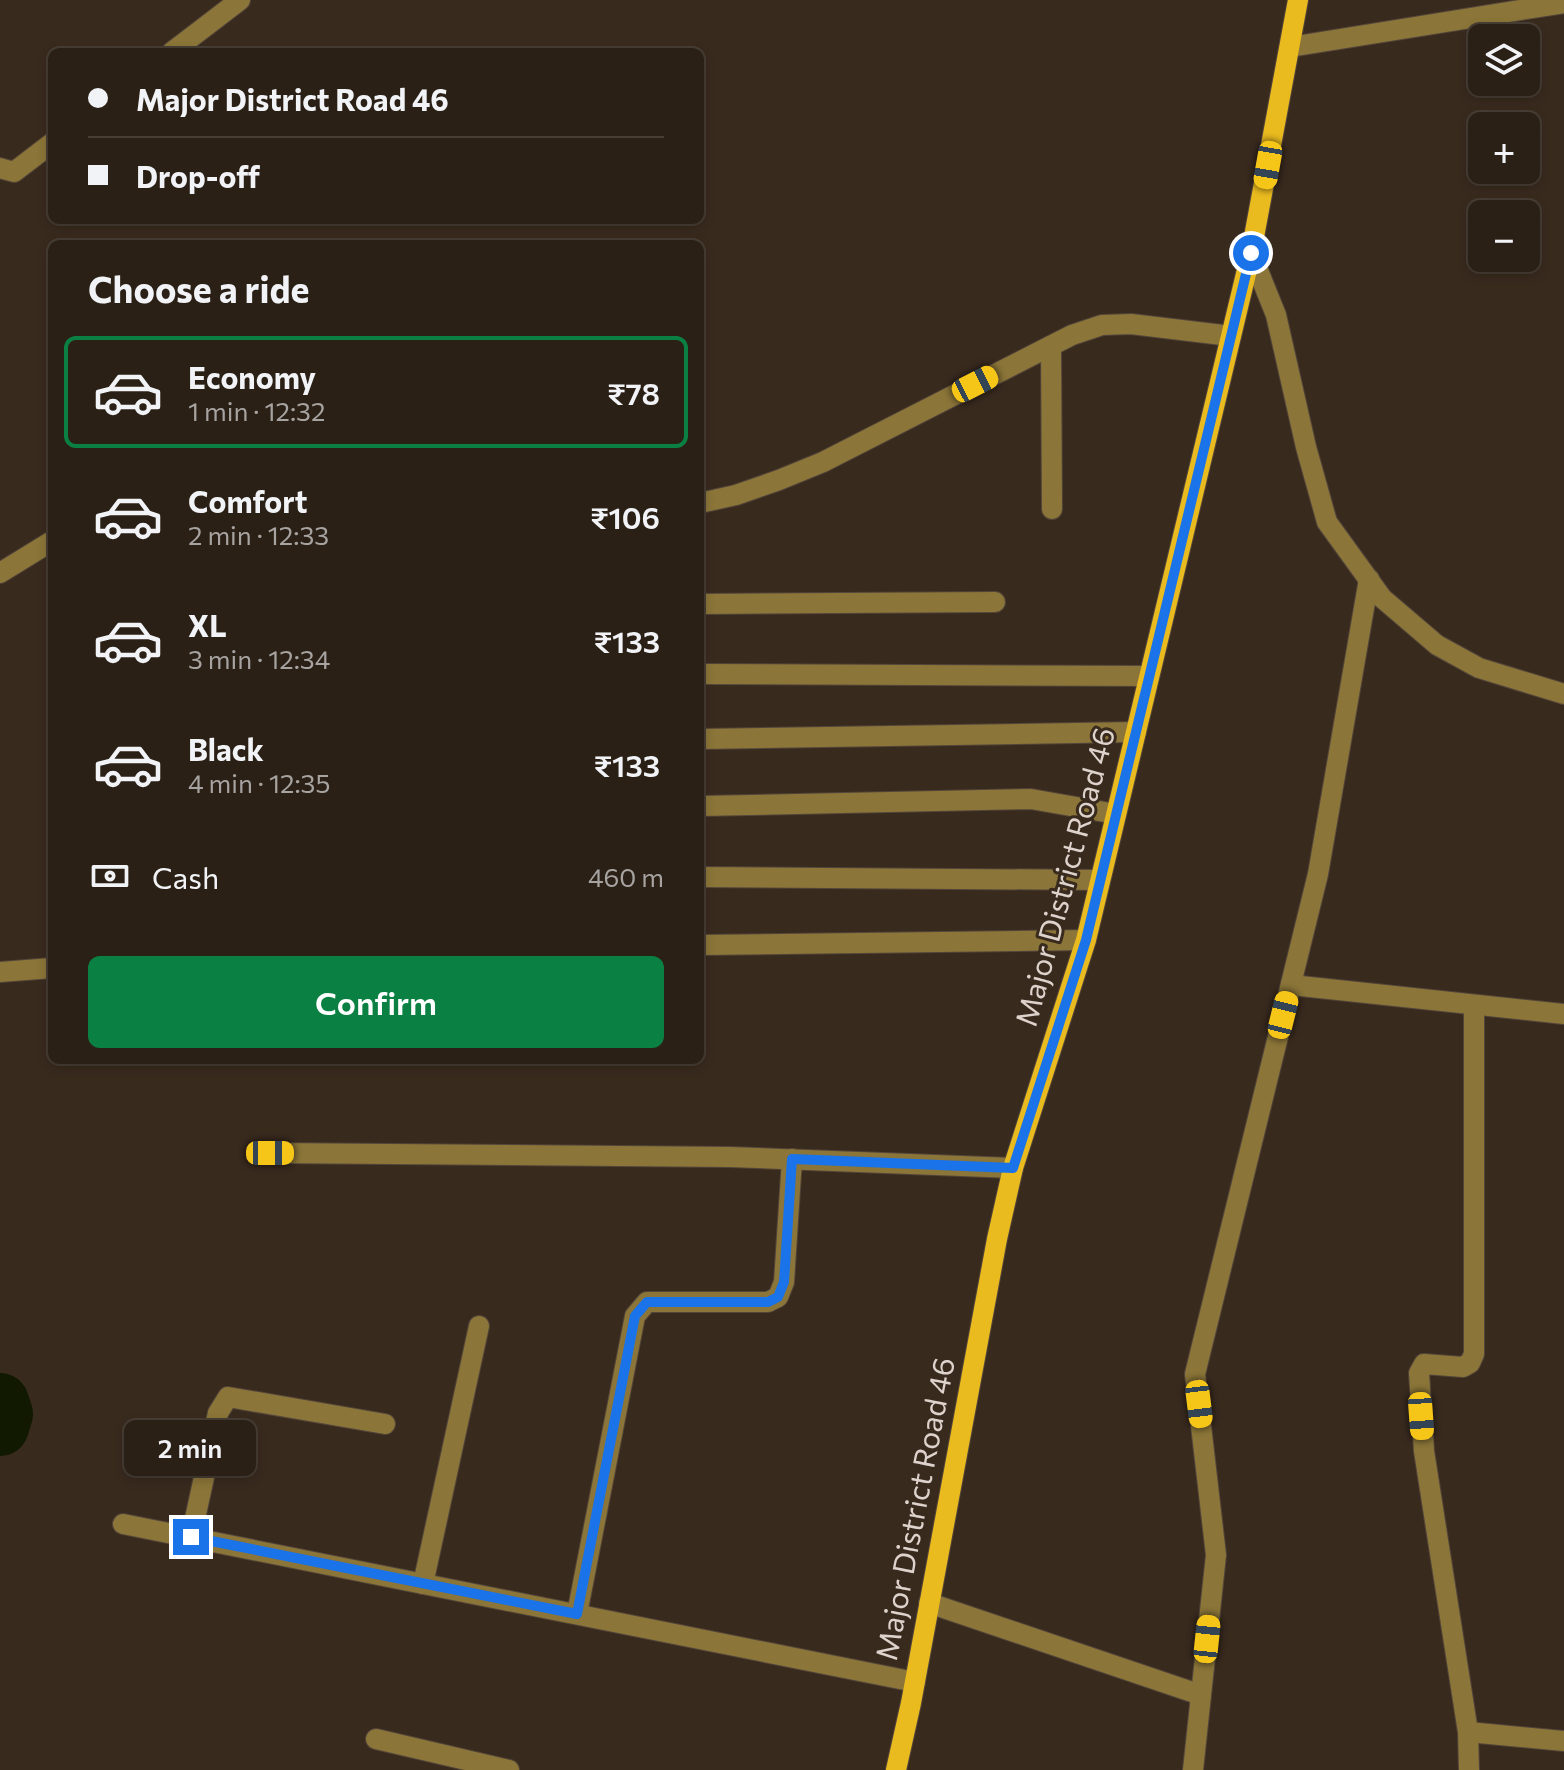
<!DOCTYPE html>
<html lang="en">
<head>
<meta charset="utf-8">
<style>
	:root { --surface:#2b2016; --page:#372d23; --text:#f1f3f6; --muted:#a6a3a1; --line:#473e35; --accent:#0b8043 }
	body { margin:0; font-family:Commissioner,sans-serif; background:var(--page); color:var(--text); height:100vh; display:flex; flex-direction:column; font-size:30px; white-space:nowrap }
	* { box-sizing:border-box; margin:0 }
	p { font-size:26px; color:var(--muted) }
	.icon { flex:none; width:44px; height:44px; fill:none; stroke:currentColor; stroke-width:2; stroke-linecap:round; stroke-linejoin:round }
	.map { position:relative; flex:1; overflow:hidden }
	.drawer { position:absolute; left:48px; top:240px; width:656px; height:824px; display:flex; flex-direction:column; background:var(--surface); border-radius:12px; box-shadow:0 4px 12px #0003,0 0 0 2px var(--line) }
	.drawer>* { flex:none }
	.banner { position:absolute; left:48px; top:48px; width:656px; height:176px; border-radius:12px; box-shadow:0 4px 12px #0003,0 0 0 2px var(--line); display:grid; align-content:center; height:176px; padding:0 40px; background:var(--surface) }
	.buttons { position:absolute; left:1468px; top:24px; display:grid; gap:16px }
	.buttons a { display:grid; place-items:center; width:72px; height:72px; border-radius:12px; background:var(--surface); box-shadow:0 4px 12px #0003,0 0 0 2px var(--line); font-size:40px }
	.end { position:absolute; width:36px; height:36px; margin:-18px; border:10px solid #1a73e8; background:#fff; box-shadow:0 0 0 4px #fff }
	.from { border-radius:50% }
	.bubble { position:absolute; height:56px; border-radius:12px; background:var(--surface); box-shadow:0 4px 12px #0003,0 0 0 2px var(--line); font-size:26px; font-weight:600; line-height:56px; text-align:center }
	.car { position:absolute; width:24px; height:48px; margin:-24px -12px; border-radius:10px; box-shadow:0 0 6px 2px #0007; background:linear-gradient(#f5c518 24%,#345 0 40%,#f5c518 0 76%,#345 0 86%,#f5c518 0) }
	.banner b { display:flex; align-items:center; gap:28px; height:76px; font-size:30px }
	.banner b+b { border-top:2px solid var(--line) }
	.banner i { width:20px; height:20px; background:var(--text) }
	ul { padding:0; list-style:none }
	li { display:flex; align-items:center; gap:24px; height:112px; margin:0 16px 12px; padding:0 24px; border:4px solid transparent; border-radius:12px }
	li div { flex:1 }
	li b { display:block; font-size:30px }
	li em { font-style:normal; font-weight:600 }
	li.current { border-color:var(--accent) }
	li>.icon { width:72px; height:72px; stroke-width:1.5 }
	h2 { padding:0 40px; font-size:36px; line-height:96px }
	.pay { display:flex; align-items:center; gap:20px; height:88px; padding:0 40px; font-size:30px }
	.pay p { margin-inline-start:auto }
	.primary-button { display:flex; gap:16px; margin-top:auto; padding:16px 40px }
	.primary-button a { flex:1; height:92px; border-radius:12px; background:var(--accent); color:#fff; font-size:32px; font-weight:600; line-height:92px; text-align:center }
	.map>svg:first-child { display:block }
</style>
</head>
<body>
<div class="map">
<svg width="1564" height="1770" viewBox="0 0 1564 1770">
	<rect width="100%" height="100%" fill="#392a1e"/>
	<g fill="none" stroke-linecap="round" stroke-linejoin="round">
		<!-- river -->
		<path stroke="#111900" stroke-width="58" d="M0,1402L4,1414L0,1427"/>
		<defs>
			<g id="minor">
				<path d="M1290,47L1564,3"/>
				<path d="M172,52L240,0"/>
				<path d="M0,168L14,172L52,143"/>
				<path d="M1251,253L1276,315L1306,447L1327,522L1382,598L1437,645L1479,668L1564,694"/>
				<path d="M1051,346L1052,509"/>
				<path d="M700,503L736,495L779,480L823,462L1072,335L1102,325L1131,324L1231,336"/>
				<path d="M0,573L52,541"/>
				<path d="M700,604L995,602"/>
				<path d="M700,674L1149,676"/>
				<path d="M700,739L1136,732"/>
				<path d="M700,806L1031,799L1116,814"/>
				<path d="M700,877L1100,880"/>
				<path d="M700,945L1086,940"/>
				<path d="M0,972L52,968"/>
				<path d="M1291,985L1564,1014"/>
				<path d="M270,1153L730,1157L1013,1168"/>
				<path d="M123,1524L915,1682"/>
				<path d="M191,1537L218,1413L228,1397L385,1424"/>
				<path d="M423,1584L479,1326"/>
				<path d="M929,1603L1201,1695"/>
				<path d="M577,1614L635,1316L647,1302H768L778,1297L784,1282L792,1159"/>
				<path d="M1468,1732L1564,1741"/>
				<path d="M376,1739L509,1770"/>
				<path d="M1193,1770L1216,1555L1195,1374L1318,874L1369,579"/>
				<path d="M1469,1770L1468,1732L1424,1451L1419,1373L1424,1364L1463,1367L1470,1363L1474,1354V1005"/>
			</g>
			<path id="major" d="M896,1770L911,1703L997,1239L1013,1168L1086,940L1251,253L1298,0"/>
		</defs>
		<!-- minor casing -->
		<use href="#minor" stroke="#53453a" stroke-width="22"/>
		<!-- major casing -->
		<use href="#major" stroke="#53453a" stroke-width="22"/>
		<!-- minor -->
		<use href="#minor" stroke="#8b7538" stroke-width="20"/>
		<!-- major -->
		<use href="#major" stroke="#eabb1f" stroke-width="20"/>
	</g>
	<g fill="none" stroke-linecap="round" stroke-linejoin="round">
		<!-- route -->
		<path stroke="#1a73e8" stroke-width="10" d="M191,1537L577,1614L635,1316L647,1302H768L778,1297L784,1282L792,1159L1013,1168L1086,940L1251,253"/>
	</g>
	<g text-anchor="middle" stroke-width="6" stroke-linejoin="round" paint-order="stroke">
		<!-- street labels -->
		<g font-size="30" fill="#ddd3cc" stroke="#392a1e">
			<text transform="translate(1066 877) rotate(-75)" y="10">Major District Road 46</text>
			<text transform="translate(916 1509) rotate(-79)" y="10">Major District Road 46</text>
		</g>
	</g>
</svg>
<div class="buttons">
<a><svg class="icon" aria-label="layers" viewBox="0 0 24 24"><path d="M12 4l9 5-9 5-9-5zM3 14l9 5 9-5"/></svg></a>
<a>+</a>
<a>−</a>
</div>
<i class="end from" style="left:1251px;top:253px"></i>
<i class="end" style="left:191px;top:1537px"></i>
<div class="bubble" style="left:124px;top:1420px;width:132px">2 min</div>
<i class="car" style="left:1268px;top:165px;rotate:190deg"></i>
<i class="car" style="left:975px;top:384px;rotate:63deg"></i>
<i class="car" style="left:1283px;top:1015px;rotate:14deg"></i>
<i class="car" style="left:270px;top:1153px;rotate:90deg"></i>
<i class="car" style="left:1199px;top:1404px;rotate:173deg"></i>
<i class="car" style="left:1421px;top:1416px;rotate:176deg"></i>
<i class="car" style="left:1207px;top:1639px;rotate:6deg"></i>
<div class="banner">
<b><i class="from"></i>Major District Road 46</b>
<b><i></i>Drop-off</b>
</div>
<section class="drawer">
<h2>Choose a ride</h2>
<ul>
<li class="current"><svg class="icon" aria-label="car" viewBox="0 0 24 24"><path d="M5 17H2v-5l4-1 3-4h7l3 4 3 1v5h-3M9 17h6M6 11h13"/><circle cx="7" cy="17" r="2"/><circle cx="17" cy="17" r="2"/></svg><div><b>Economy</b><p>1 min · 12:32</p></div><em>₹78</em></li>
<li><svg class="icon" aria-label="car" viewBox="0 0 24 24"><path d="M5 17H2v-5l4-1 3-4h7l3 4 3 1v5h-3M9 17h6M6 11h13"/><circle cx="7" cy="17" r="2"/><circle cx="17" cy="17" r="2"/></svg><div><b>Comfort</b><p>2 min · 12:33</p></div><em>₹106</em></li>
<li><svg class="icon" aria-label="car" viewBox="0 0 24 24"><path d="M5 17H2v-5l4-1 3-4h7l3 4 3 1v5h-3M9 17h6M6 11h13"/><circle cx="7" cy="17" r="2"/><circle cx="17" cy="17" r="2"/></svg><div><b>XL</b><p>3 min · 12:34</p></div><em>₹133</em></li>
<li><svg class="icon" aria-label="car" viewBox="0 0 24 24"><path d="M5 17H2v-5l4-1 3-4h7l3 4 3 1v5h-3M9 17h6M6 11h13"/><circle cx="7" cy="17" r="2"/><circle cx="17" cy="17" r="2"/></svg><div><b>Black</b><p>4 min · 12:35</p></div><em>₹133</em></li>
</ul>
<div class="pay"><svg class="icon" aria-label="cash" viewBox="0 0 24 24"><path d="M3 7h18v10H3z"/><circle cx="12" cy="12" r="2"/></svg>Cash<p>460 m</p></div>
<div class="primary-button"><a>Confirm</a></div>
</section>
</div>
</body>
</html>
